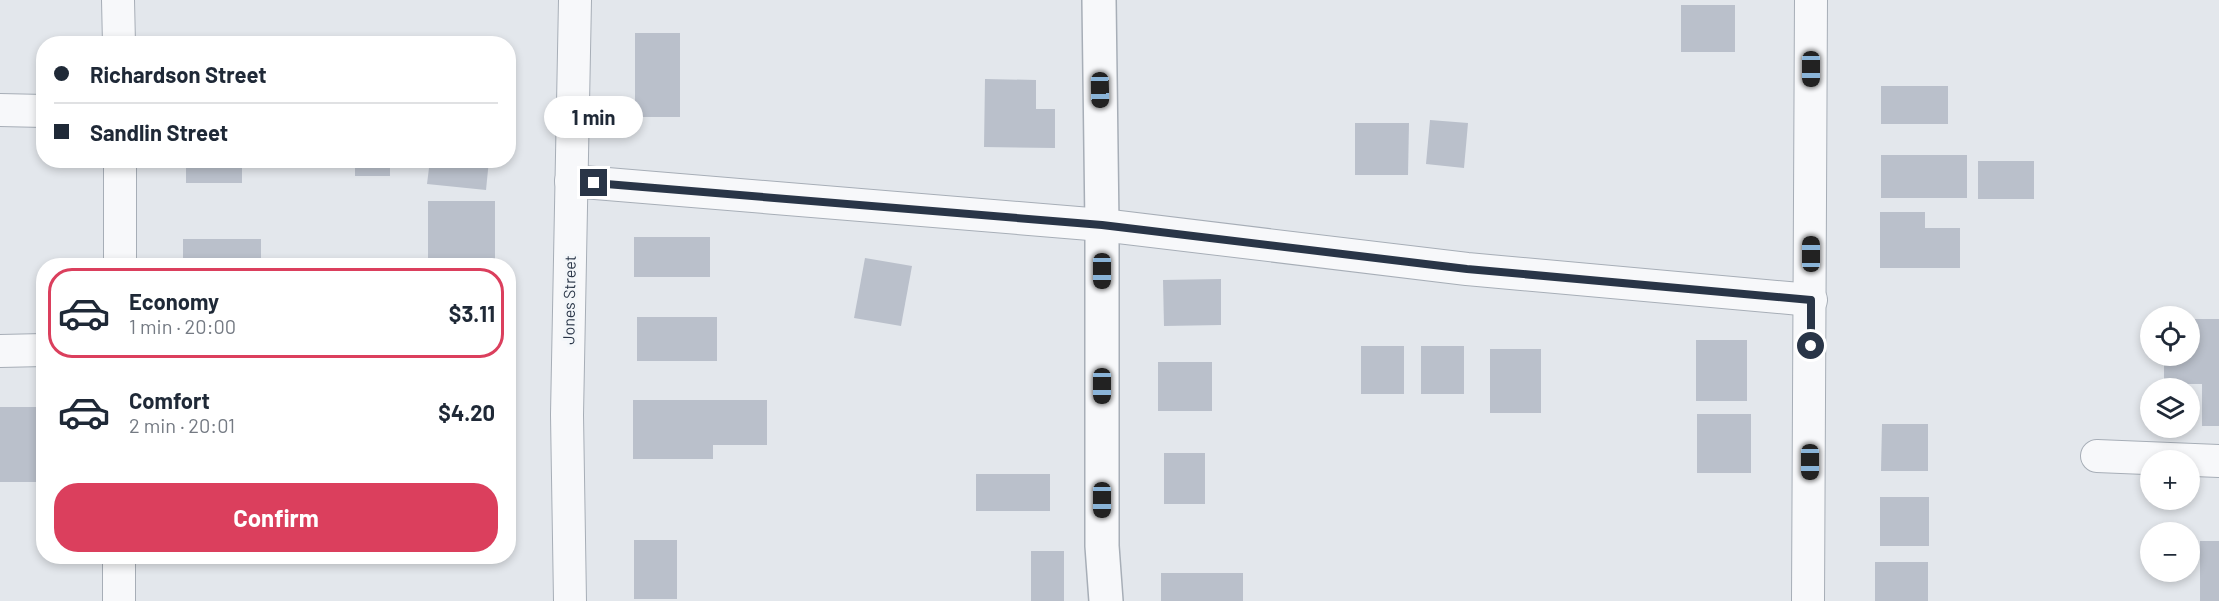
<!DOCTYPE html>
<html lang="en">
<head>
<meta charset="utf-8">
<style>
	:root { --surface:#fff; --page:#f2f2f3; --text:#1f2937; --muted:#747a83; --line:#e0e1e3; --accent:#db3f5d }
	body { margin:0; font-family:Barlow,sans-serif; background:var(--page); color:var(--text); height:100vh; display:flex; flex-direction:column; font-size:22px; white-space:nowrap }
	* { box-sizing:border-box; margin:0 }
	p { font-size:20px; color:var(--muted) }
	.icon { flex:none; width:33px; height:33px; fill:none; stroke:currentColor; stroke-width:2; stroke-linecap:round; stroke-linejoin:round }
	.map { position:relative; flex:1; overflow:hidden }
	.details { position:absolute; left:36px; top:258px; width:480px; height:306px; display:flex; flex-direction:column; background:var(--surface); border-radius:24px; box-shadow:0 3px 9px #0003 }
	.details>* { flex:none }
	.guide { position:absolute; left:36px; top:36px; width:480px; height:132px; border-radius:24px; box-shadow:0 3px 9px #0003; display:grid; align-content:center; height:132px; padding:0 18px; background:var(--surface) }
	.buttons { position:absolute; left:2140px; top:306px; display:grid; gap:12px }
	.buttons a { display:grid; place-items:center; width:60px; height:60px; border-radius:50%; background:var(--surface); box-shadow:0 3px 9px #0003; font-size:30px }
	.end { position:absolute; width:27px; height:27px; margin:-14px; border:8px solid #293547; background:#fff; box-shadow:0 0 0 3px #fff }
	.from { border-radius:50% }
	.bubble { position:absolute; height:42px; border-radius:21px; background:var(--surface); box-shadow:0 3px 9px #0003; font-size:20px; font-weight:700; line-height:42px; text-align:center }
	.car { position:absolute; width:18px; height:36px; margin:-18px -9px; border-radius:8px; box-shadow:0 0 4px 2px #0007; background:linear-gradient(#222 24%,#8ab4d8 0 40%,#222 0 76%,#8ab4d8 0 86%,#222 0) }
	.guide b { display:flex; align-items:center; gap:21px; height:57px; font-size:22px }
	.guide b+b { border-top:2px solid var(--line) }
	.guide i { width:15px; height:15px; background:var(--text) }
	ul { padding:10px 0 0; list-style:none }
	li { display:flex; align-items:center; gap:18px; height:90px; margin:0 12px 9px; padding:0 6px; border:3px solid transparent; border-radius:24px }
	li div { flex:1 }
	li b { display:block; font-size:22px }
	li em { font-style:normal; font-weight:700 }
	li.active { border-color:var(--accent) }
	li>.icon { width:54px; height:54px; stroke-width:1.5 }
	.primary-button { display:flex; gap:12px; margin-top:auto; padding:12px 18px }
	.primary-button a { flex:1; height:69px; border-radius:24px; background:var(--accent); color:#fff; font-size:24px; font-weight:700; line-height:69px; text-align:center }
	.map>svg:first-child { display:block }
</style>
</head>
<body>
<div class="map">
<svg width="2219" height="601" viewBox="0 0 2219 601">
	<rect width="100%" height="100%" fill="#e3e7ec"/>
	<!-- building -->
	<g fill="#bac0cb">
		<rect x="1681" y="5" width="54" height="47"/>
		<rect x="635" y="33" width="45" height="84"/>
		<path d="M985,79L1036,80V109H1055V148L984,147Z"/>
		<rect x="1881" y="86" width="67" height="38"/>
		<path d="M1430,120L1468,123L1464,168L1426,164Z"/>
		<path d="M1355,123H1409L1408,175H1355Z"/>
		<rect x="1881" y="155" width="86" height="43"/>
		<rect x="186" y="160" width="56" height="23"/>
		<rect x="355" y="160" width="35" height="16"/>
		<path d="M430,160H489L486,190L427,184Z"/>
		<rect x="1978" y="161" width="56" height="38"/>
		<rect x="428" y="201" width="67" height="63"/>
		<path d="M1880,212H1925V228H1960V268H1880Z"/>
		<rect x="634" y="237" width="76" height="40"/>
		<rect x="183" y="239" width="78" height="27"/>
		<path d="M865,258L912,266L901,326L854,318Z"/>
		<path d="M1221,279V325L1164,326L1163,280Z"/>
		<rect x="637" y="317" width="80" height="44"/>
		<path d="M2190,319H2219V426H2202V384H2164V356H2190Z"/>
		<rect x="1696" y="340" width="51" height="61"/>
		<rect x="1361" y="346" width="43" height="48"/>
		<rect x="1421" y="346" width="43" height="48"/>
		<rect x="1490" y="349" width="51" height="64"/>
		<rect x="1158" y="362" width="54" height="49"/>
		<path d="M633,400H767V445H713V459H633Z"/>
		<rect x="0" y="407" width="42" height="75"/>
		<rect x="1697" y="414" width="54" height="59"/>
		<path d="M1882,424H1928V471H1881Z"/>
		<rect x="1164" y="453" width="41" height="51"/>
		<rect x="976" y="474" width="74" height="37"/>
		<rect x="1880" y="497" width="49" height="49"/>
		<rect x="634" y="540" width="43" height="59"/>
		<rect x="2200" y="541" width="19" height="60"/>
		<rect x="1031" y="551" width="33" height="50"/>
		<rect x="1875" y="562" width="53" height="39"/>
		<rect x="1161" y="573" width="82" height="28"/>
	</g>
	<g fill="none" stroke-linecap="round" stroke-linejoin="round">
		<defs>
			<g id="minor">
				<path d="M118,0L119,44"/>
				<path d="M0,110L44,111"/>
				<path d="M120,160V266"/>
				<path d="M571,181L1102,225L1467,269L1811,300"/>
				<path d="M0,351L44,350"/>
				<path d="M2097,456L2219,461"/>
				<path d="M119,601V556"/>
				<path d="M570,601L567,415L575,0"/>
				<path d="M1808,601L1811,0"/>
			</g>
			<path id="tertiary" d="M1099,0L1102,225V546L1106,601"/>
		</defs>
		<!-- minor casing -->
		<use href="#minor" stroke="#a7aeb7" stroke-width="34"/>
		<!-- tertiary casing -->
		<use href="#tertiary" stroke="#a7aeb7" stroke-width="36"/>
		<!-- minor -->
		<use href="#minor" stroke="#f7f8fa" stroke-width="32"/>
		<!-- tertiary -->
		<use href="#tertiary" stroke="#f7f8fa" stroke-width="33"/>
	</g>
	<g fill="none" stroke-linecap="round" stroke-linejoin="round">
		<!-- route -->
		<path stroke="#293547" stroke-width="8" d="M594,183L1102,225L1467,269L1811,300V346"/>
	</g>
	<g text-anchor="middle" stroke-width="6" stroke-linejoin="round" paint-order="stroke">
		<!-- street labels -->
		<g font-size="16" fill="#293547" stroke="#f3f6f9">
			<text transform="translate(569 300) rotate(-89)" y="6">Jones Street</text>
		</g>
	</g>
</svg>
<div class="buttons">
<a><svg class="icon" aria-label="locate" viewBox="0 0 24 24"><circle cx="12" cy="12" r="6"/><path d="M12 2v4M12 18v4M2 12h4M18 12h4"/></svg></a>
<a><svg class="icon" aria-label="layers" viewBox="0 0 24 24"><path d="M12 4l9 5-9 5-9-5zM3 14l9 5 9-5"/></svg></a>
<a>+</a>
<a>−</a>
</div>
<i class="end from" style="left:1811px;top:346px"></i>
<i class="end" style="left:594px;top:183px"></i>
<div class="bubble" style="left:544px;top:96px;width:99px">1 min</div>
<i class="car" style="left:1811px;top:69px;rotate:180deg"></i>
<i class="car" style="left:1100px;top:90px;rotate:179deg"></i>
<i class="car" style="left:1811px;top:254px;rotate:0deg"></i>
<i class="car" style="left:1102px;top:271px;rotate:180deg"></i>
<i class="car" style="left:1102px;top:386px;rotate:180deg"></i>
<i class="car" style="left:1810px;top:462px;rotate:180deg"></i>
<i class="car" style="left:1102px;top:500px;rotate:180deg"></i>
<div class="guide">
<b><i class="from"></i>Richardson Street</b>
<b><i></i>Sandlin Street</b>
</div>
<section class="details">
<ul>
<li class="active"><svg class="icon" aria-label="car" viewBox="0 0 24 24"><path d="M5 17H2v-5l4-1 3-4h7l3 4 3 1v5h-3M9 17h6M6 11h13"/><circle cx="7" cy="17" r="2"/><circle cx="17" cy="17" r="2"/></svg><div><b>Economy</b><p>1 min · 20:00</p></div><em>$3.11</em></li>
<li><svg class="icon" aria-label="car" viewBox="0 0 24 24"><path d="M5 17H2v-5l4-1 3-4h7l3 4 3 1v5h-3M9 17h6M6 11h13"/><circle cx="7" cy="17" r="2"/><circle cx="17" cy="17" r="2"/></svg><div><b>Comfort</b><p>2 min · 20:01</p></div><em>$4.20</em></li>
</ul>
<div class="primary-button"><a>Confirm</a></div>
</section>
</div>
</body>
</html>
